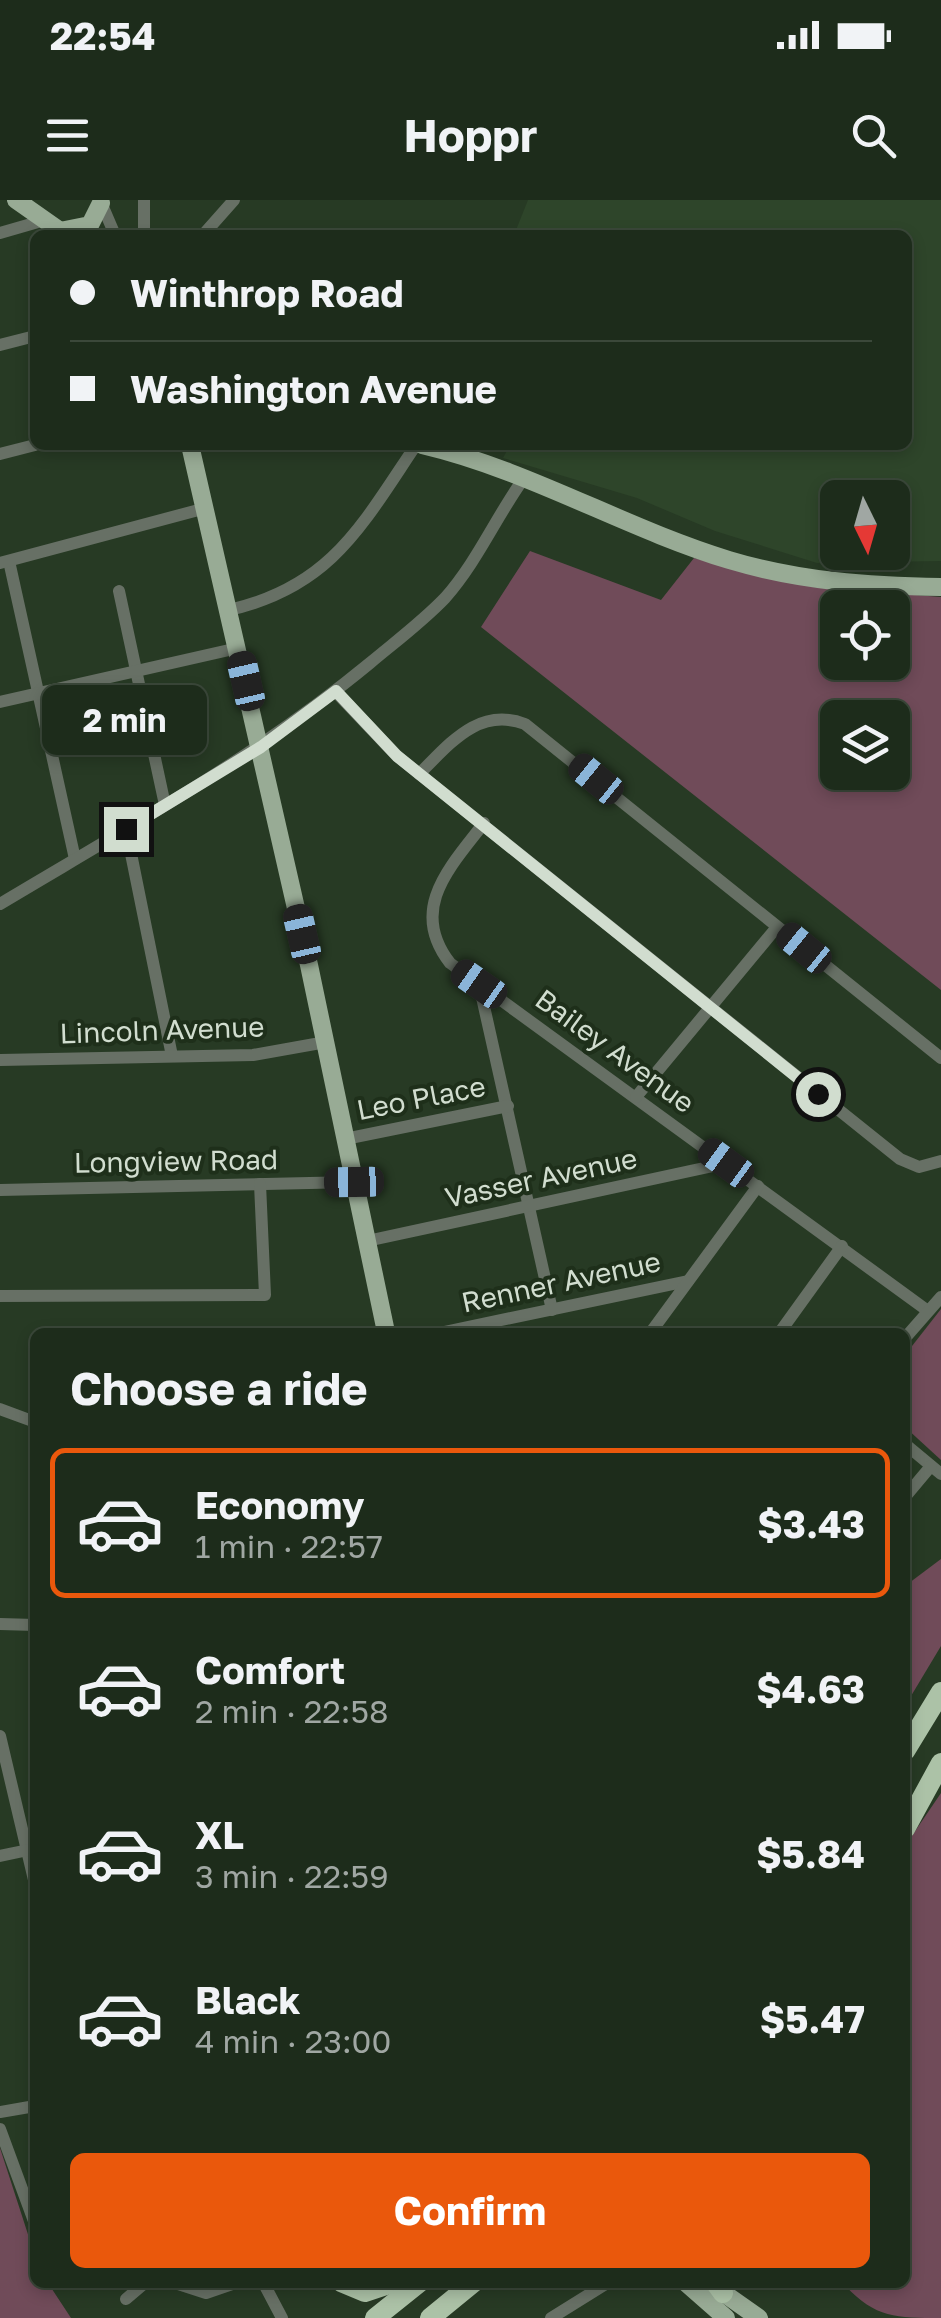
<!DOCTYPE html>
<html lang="en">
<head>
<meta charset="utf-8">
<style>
	:root { --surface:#1d2c1b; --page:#253424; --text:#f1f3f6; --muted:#a0a7a3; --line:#3b483a; --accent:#ea580c }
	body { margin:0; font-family:"Golos Text",sans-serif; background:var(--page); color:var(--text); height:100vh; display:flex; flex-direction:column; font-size:38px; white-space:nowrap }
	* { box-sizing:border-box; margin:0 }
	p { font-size:32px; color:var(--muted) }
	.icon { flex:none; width:55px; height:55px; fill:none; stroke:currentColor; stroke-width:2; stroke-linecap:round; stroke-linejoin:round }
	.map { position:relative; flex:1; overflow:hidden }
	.drawer { position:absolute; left:30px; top:1128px; width:880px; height:960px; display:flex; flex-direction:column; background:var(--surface); border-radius:15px; box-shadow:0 5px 15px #0003,0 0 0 2px var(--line) }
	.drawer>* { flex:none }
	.banner { position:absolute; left:30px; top:30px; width:882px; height:220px; border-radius:15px; box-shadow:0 5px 15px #0003,0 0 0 2px var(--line); display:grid; align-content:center; height:220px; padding:0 40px; background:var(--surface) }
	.needle { width:65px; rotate:175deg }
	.buttons { position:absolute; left:820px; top:280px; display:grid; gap:20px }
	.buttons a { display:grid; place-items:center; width:90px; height:90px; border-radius:15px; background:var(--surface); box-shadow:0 5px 15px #0003,0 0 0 2px var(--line); font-size:50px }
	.end { position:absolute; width:45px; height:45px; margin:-22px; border:12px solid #d1ddcf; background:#111; box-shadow:0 0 0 5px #111 }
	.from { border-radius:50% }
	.bubble { position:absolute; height:70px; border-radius:15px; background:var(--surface); box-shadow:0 5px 15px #0003,0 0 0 2px var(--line); font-size:32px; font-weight:700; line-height:70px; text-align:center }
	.car { position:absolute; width:30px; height:60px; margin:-30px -15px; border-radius:12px; box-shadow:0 0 8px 2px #0007; background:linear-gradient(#222 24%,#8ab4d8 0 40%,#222 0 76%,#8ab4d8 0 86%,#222 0) }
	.banner b { display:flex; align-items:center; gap:35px; height:95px; font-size:38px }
	.banner b+b { border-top:2px solid var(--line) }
	.banner i { width:25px; height:25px; background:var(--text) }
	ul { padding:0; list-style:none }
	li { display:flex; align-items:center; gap:30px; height:150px; margin:0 20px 15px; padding:0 20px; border:5px solid transparent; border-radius:15px }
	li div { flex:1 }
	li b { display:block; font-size:38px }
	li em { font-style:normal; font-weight:700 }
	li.on { border-color:var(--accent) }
	li>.icon { width:90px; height:90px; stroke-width:1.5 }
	h2 { padding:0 40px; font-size:45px; line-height:120px }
	.cta { display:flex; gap:20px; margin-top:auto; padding:20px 40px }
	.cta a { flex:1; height:115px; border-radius:15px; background:var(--accent); color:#fff; font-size:40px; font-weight:700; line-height:115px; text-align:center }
	.status { display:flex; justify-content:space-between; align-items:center; height:70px; padding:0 50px; background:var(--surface); direction:ltr }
	.status svg { height:28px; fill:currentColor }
	header { display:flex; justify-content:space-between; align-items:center; height:130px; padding:0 40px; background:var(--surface); font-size:45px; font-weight:700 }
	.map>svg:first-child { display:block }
</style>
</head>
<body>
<div class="status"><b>22:54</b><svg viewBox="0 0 49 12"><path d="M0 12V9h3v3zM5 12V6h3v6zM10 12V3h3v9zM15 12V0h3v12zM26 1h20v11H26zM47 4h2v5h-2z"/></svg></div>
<header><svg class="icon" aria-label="menu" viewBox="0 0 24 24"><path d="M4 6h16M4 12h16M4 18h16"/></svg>Hoppr<svg class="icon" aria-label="search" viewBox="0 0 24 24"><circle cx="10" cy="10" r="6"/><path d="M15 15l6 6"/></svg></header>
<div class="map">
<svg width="941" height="2118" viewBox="0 0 941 2118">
	<rect width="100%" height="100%" fill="#273a24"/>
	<!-- built -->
	<path fill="#2e452a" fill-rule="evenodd" d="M528,0H941V361L817,363L715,331L637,298L503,258L510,245H908V35H514ZM838,298H892V352H838Z"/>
	<!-- green -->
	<g fill="#704b59" fill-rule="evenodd">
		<path d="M530,351L661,400L694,358L813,387L941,397V790L481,427ZM838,408H892V462H838ZM838,518H892V572H838Z"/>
		<path d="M941,1109V1260L905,1227V1155Z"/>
		<path d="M941,1359V1446L905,1506V1386Z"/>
		<path d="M941,1593V2118C895,2118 874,2118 843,2083L905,2082V1646Z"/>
		<path d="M0,1948L35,2056V2082L48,2083L71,2118H0Z"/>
	</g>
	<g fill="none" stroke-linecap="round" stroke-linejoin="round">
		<!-- minor -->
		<g stroke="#677065" stroke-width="12">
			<path d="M100,0L115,35"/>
			<path d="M0,33L45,20"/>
			<path d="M144,35V0"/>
			<path d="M203,35L234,0"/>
			<path d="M0,145L35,136"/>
			<path d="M0,254L35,245"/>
			<path d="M9,361L75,659"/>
			<path d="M0,363L206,308"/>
			<path d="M119,391L165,605"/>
			<path d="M229,410C331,387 362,325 416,245"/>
			<path d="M335,491L397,556L900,959L919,967L941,961"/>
			<path d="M0,502L238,448"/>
			<path d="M419,574C449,545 478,506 525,524L941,858"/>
			<path d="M484,623C450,667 408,709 450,763L928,1111"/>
			<path d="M126,629L172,856"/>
			<path d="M0,704C127,628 256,557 370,463C395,442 422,422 445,398C477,362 496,317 524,278"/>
			<path d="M479,784L552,1110"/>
			<path d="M0,860L253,855L326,842"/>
			<path d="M636,897L777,727"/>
			<path d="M345,939L508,906"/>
			<path d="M0,990L354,982"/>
			<path d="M367,1041L727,963"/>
			<path d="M0,1096L265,1095L260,984"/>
			<path d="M444,1132L688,1081"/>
			<path d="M651,1132L758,986"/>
			<path d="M780,1132L842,1046"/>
			<path d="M905,1138L941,1097"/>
			<path d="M0,1209L35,1222"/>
			<path d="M905,1244L941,1274"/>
			<path d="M905,1297L931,1266"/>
			<path d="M0,1424L35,1425"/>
			<path d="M0,1536L35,1684"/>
			<path d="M0,1656L33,1649"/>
			<path d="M0,1912L35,1906"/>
			<path d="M0,1929L35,2024"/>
			<path d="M172,2082L206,2093L238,2082"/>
			<path d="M263,2082L282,2118"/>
			<path d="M126,2099L146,2082"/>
			<path d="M551,2118L609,2082"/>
		</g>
		<!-- major -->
		<g stroke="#98ab95" stroke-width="18">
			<path d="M16,0L66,35"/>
			<path d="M60,31L90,25L101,3"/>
			<path d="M190,245L309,765L386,1132"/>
			<path d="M422,245C529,270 624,328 729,360C799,381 869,386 941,387"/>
			<path d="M685,2082L726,2118"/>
			<path d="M715,2087L759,2118"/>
		</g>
		<!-- highway -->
		<g stroke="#acc2a7" stroke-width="20">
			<path d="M905,1551L941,1492"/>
			<path d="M905,1629L941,1563"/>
			<path d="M341,2082L365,2092L395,2082"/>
			<path d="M715,2082L723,2093"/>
			<path d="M375,2118L420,2082"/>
			<path d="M430,2118L474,2082"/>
		</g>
	</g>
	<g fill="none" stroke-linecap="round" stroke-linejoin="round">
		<!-- route -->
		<path stroke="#d1ddcf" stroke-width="12" d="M126,629L261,547L336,491L397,556L818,894"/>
	</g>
	<g text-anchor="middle" stroke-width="8" stroke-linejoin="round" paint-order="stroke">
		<!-- street labels -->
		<g font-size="28" fill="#d1ddcf" stroke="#1e2f1a">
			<text transform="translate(162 830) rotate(-2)" y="10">Lincoln Avenue</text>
			<text transform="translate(615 851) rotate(36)" y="10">Bailey Avenue</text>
			<text transform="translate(421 898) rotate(-11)" y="10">Leo Place</text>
			<text transform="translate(176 961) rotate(-1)" y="10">Longview Road</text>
			<text transform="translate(541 978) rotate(-12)" y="10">Vasser Avenue</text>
			<text transform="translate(561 1082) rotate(-12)" y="10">Renner Avenue</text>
		</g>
	</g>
</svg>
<div class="buttons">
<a><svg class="needle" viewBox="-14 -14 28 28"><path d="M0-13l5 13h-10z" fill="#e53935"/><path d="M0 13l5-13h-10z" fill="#a0a7a3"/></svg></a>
<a><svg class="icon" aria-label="locate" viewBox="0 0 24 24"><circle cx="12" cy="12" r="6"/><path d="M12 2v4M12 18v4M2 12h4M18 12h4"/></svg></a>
<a><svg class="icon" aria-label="layers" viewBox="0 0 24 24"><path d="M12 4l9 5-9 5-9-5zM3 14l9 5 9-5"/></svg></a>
</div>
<i class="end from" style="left:818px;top:894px"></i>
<i class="end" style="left:126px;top:629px"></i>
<div class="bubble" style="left:42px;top:485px;width:165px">2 min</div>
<i class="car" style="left:246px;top:481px;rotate:347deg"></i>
<i class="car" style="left:596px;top:579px;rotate:309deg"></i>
<i class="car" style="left:302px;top:734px;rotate:347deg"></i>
<i class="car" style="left:804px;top:748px;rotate:309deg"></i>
<i class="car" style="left:479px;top:784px;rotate:305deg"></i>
<i class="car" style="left:726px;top:963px;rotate:306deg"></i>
<i class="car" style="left:354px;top:982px;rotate:269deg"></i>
<div class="banner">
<b><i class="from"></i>Winthrop Road</b>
<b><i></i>Washington Avenue</b>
</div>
<section class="drawer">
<h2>Choose a ride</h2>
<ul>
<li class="on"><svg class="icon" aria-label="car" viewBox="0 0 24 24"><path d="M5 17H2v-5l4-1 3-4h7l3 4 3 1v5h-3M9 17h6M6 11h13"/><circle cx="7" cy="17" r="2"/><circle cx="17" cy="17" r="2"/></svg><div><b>Economy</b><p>1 min · 22:57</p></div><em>$3.43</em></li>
<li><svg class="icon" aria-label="car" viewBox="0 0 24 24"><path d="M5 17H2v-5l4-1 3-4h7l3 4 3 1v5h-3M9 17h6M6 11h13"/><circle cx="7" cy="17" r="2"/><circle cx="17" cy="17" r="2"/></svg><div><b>Comfort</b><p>2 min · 22:58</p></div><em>$4.63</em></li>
<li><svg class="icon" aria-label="car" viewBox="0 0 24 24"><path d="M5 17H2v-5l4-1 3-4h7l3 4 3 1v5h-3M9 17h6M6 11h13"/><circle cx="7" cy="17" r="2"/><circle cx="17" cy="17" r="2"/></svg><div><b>XL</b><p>3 min · 22:59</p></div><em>$5.84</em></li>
<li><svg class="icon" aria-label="car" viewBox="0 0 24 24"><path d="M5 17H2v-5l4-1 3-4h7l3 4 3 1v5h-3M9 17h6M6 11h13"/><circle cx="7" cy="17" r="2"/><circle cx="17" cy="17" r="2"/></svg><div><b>Black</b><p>4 min · 23:00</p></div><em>$5.47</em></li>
</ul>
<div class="cta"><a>Confirm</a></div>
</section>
</div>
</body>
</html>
